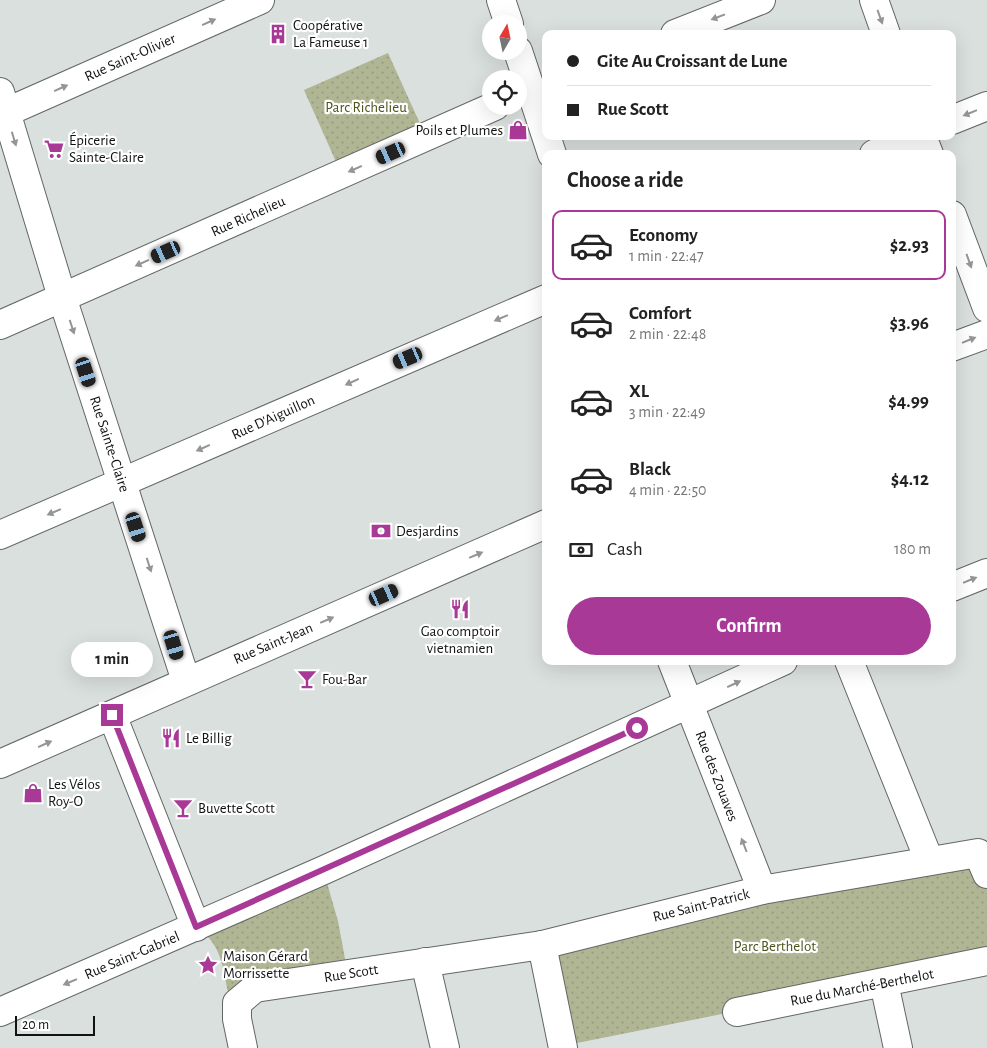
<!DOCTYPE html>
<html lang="en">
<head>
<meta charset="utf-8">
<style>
	:root { --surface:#fff; --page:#f2f2f2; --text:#222; --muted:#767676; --line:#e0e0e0; --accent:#a93997 }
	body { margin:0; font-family:"Alegreya Sans",sans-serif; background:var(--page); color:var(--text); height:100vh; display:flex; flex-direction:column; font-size:19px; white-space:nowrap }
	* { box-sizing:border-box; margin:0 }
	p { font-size:16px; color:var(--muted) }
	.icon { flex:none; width:28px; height:28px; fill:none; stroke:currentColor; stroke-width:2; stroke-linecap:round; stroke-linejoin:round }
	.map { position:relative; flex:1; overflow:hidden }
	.side { position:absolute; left:542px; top:150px; width:414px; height:515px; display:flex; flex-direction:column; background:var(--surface); border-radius:10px; box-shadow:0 5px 20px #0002 }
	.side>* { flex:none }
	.banner { position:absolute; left:542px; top:30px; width:414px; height:110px; border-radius:10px; box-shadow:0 5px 20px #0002; display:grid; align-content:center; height:110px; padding:0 25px; background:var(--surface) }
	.needle { width:32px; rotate:9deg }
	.buttons { position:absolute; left:482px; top:15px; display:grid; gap:10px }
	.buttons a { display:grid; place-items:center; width:45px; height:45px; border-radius:50%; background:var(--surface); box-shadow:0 5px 20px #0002; font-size:25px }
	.scale { position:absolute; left:15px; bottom:12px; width:80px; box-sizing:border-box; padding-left:5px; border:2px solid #111313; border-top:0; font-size:14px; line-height:18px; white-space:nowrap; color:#111313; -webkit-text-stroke:4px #fff; paint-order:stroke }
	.end { position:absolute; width:22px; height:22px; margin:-11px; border:6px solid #a93997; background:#fff; box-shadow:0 0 0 2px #fff }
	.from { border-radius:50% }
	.bubble { position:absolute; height:35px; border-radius:18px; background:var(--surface); box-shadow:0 5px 20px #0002; font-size:16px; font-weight:700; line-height:35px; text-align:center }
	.car { position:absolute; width:15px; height:30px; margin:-15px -8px; border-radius:6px; box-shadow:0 0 4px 1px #0007; background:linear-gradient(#222 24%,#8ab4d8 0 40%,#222 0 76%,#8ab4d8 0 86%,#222 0) }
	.banner b { display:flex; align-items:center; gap:18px; height:48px; font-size:19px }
	.banner b+b { border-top:1px solid var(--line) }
	.banner i { width:12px; height:12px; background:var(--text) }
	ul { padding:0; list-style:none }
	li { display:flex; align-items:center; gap:15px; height:70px; margin:0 10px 8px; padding:0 15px; border:2px solid transparent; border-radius:10px }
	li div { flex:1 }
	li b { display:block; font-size:19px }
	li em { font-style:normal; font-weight:700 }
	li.on { border-color:var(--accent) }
	li>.icon { width:45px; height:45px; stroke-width:1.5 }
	h2 { padding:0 25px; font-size:22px; line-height:60px }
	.pay { display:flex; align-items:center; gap:12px; height:55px; padding:0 25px; font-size:19px }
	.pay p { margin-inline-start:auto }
	.button { display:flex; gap:10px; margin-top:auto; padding:10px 25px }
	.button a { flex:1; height:58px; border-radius:30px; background:var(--accent); color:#fff; font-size:20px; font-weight:700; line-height:58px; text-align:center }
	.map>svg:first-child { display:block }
</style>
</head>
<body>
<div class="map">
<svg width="987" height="1048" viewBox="0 0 987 1048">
	<defs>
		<pattern id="green-dots" width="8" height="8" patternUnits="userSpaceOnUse" patternTransform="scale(1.25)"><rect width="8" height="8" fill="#b0b694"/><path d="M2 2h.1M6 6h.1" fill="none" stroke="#969c7f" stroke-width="1.8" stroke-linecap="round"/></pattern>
	</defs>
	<rect width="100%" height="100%" fill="#dae0de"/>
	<!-- green -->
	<g fill="url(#green-dots)">
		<path d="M388,53L422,128L337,164L304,90Z"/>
		<path d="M978,853L987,874V961L562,1046L542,945Z"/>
		<path d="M325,876L338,921L348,975L229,996C222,967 223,945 196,927Z"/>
	</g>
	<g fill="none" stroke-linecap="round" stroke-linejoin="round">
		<defs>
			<g id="minor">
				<path d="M501,0L509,24"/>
				<path d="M874,0L886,34"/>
				<path d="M675,34L761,0"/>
				<path d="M518,51L552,154"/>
				<path d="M0,92L62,297L186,681"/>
				<path d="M0,115L260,0"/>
				<path d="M922,136L929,154"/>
				<path d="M952,215L987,308"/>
				<path d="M0,325L495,106"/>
				<path d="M952,587L987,573"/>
				<path d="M672,661L762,890"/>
				<path d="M849,661L929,860"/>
				<path d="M112,715L196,927"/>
				<path d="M542,945L563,1048"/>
				<path d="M425,962L445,1048"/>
				<path d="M884,983L898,1048"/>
				<path d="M0,1012L324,870L783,661"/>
				<path d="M737,1012L987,961"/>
				<path d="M243,1048L237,1019V1003L255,988L542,945L762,890L978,853L987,874"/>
			</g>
			<g id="tertiary">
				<path d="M952,120L987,106"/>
				<path d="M874,154L913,136"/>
				<path d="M0,535L546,299"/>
			</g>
			<g id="secondary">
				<path d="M952,347L987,334"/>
				<path d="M0,764L546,524"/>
			</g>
		</defs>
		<!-- minor casing -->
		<use href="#minor" stroke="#626765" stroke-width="30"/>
		<!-- tertiary casing -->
		<use href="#tertiary" stroke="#626765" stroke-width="30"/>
		<!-- secondary casing -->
		<use href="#secondary" stroke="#626765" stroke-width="30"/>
		<!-- minor -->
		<use href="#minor" stroke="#fff" stroke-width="28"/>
		<!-- tertiary -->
		<use href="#tertiary" stroke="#fff" stroke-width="28"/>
		<!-- secondary -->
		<use href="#secondary" stroke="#fff" stroke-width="28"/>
	</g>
	<!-- one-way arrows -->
	<defs><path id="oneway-solid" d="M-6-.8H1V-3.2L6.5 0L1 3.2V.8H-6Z" transform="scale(1.25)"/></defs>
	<g fill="#949595">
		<use href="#oneway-solid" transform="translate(718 17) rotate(159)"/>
		<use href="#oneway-solid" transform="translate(880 17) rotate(70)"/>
		<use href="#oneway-solid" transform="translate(209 22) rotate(-24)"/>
		<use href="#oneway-solid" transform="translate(61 88) rotate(-24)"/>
		<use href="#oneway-solid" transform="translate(970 113) rotate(158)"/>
		<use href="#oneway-solid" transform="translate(14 139) rotate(73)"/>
		<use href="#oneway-solid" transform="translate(355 169) rotate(156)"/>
		<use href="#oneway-solid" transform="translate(969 261) rotate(70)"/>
		<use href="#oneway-solid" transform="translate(142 263) rotate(156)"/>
		<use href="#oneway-solid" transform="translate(501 318) rotate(157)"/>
		<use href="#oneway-solid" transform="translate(72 327) rotate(72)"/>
		<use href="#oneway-solid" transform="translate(969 340) rotate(-22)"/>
		<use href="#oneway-solid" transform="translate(352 382) rotate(156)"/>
		<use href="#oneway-solid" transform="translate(203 448) rotate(156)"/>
		<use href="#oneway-solid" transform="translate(54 512) rotate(157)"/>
		<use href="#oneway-solid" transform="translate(476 555) rotate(-23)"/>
		<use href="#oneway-solid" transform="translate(149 565) rotate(72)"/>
		<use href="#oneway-solid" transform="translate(970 580) rotate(-22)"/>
		<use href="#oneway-solid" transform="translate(327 620) rotate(-23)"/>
		<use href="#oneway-solid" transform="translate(734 684) rotate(-25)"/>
		<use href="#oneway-solid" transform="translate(45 744) rotate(-24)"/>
		<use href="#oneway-solid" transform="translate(744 845) rotate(-111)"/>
		<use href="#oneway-solid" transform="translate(70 982) rotate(157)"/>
	</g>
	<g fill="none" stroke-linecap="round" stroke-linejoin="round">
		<!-- route -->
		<path stroke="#a93997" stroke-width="6" d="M112,715L196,927L637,728"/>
	</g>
	<!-- icons -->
	<defs>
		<symbol id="building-bare" viewBox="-9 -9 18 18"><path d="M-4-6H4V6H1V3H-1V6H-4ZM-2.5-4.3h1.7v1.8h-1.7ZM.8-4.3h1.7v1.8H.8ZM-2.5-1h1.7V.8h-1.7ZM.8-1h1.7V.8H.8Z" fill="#a93997" stroke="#fff" stroke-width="2.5" paint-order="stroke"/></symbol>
		<symbol id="shop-bare" viewBox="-9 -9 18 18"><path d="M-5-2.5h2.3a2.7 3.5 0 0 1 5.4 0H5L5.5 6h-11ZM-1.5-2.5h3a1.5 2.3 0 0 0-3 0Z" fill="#a93997" stroke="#fff" stroke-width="2.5" paint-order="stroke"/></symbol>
		<symbol id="supermarket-bare" viewBox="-9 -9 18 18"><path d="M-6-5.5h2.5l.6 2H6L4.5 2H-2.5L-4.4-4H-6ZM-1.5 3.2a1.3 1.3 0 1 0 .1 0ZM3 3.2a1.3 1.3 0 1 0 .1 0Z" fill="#a93997" stroke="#fff" stroke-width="2.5" paint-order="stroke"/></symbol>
		<symbol id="bank-bare" viewBox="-9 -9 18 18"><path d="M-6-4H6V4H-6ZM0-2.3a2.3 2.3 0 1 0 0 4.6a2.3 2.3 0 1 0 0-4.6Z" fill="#a93997" stroke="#fff" stroke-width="2.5" paint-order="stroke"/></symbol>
		<symbol id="restaurant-bare" viewBox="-9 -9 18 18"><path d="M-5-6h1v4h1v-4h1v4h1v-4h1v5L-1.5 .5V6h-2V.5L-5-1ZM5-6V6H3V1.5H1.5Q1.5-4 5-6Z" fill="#a93997" stroke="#fff" stroke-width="2.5" paint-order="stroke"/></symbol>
		<symbol id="bar-bare" viewBox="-9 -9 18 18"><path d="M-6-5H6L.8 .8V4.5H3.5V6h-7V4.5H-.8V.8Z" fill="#a93997" stroke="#fff" stroke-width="2.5" paint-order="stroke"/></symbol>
		<symbol id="sight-bare" viewBox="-9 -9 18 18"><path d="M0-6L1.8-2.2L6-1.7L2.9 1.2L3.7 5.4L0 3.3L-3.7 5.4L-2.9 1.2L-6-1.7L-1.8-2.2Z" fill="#a93997" stroke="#fff" stroke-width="2.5" paint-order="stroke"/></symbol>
	</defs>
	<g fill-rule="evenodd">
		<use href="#building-bare" x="264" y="20" width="28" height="28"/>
		<use href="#shop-bare" x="504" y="116" width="28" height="28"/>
		<use href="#supermarket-bare" x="40" y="135" width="28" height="28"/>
		<use href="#bank-bare" x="367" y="517" width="28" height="28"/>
		<use href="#restaurant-bare" x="446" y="595" width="28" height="28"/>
		<use href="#bar-bare" x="293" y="665" width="28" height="28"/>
		<use href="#restaurant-bare" x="157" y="724" width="28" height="28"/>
		<use href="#shop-bare" x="19" y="779" width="28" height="28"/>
		<use href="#bar-bare" x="169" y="794" width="28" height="28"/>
		<use href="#sight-bare" x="194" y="951" width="28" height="28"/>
	</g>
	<g text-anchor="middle" stroke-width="4.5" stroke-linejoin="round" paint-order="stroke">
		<!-- poi labels -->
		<g font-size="15" fill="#111313" stroke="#fff" text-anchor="start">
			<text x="293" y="30">Coopérative<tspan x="293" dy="17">La Fameuse 1</tspan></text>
			<text x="503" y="135" text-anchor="end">Poils et Plumes</text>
			<text x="69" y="145">Épicerie<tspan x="69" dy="17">Sainte-Claire</tspan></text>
			<text x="396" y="536">Desjardins</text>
			<text x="460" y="636" text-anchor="middle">Gao comptoir<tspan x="460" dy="17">vietnamien</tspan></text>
			<text x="322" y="684">Fou-Bar</text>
			<text x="186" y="743">Le Billig</text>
			<text x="48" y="789">Les Vélos<tspan x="48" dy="17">Roy-O</tspan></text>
			<text x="198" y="813">Buvette Scott</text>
			<text x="223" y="961">Maison Gérard<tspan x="223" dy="17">Morrissette</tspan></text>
		</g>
		<!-- street labels -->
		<g font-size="15" fill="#111313" stroke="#fff">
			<text transform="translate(130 57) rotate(-24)" y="5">Rue Saint-Olivier</text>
			<text transform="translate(248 216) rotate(-24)" y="5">Rue Richelieu</text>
			<text transform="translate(273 417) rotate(-24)" y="5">Rue D'Aiguillon</text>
			<text transform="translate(110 444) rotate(72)" y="5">Rue Sainte-Claire</text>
			<text transform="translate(273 643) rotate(-23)" y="5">Rue Saint-Jean</text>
			<text transform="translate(717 776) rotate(69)" y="5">Rue des Zouaves</text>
			<text transform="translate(701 905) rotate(-14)" y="5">Rue Saint-Patrick</text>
			<text transform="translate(132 955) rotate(-23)" y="5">Rue Saint-Gabriel</text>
			<text transform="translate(351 973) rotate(-9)" y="5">Rue Scott</text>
			<text transform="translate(862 987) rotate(-11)" y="5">Rue du Marché-Berthelot</text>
		</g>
		<!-- park labels -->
		<g font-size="15" fill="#4e531b" stroke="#fff">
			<text x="366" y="112">Parc Richelieu</text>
			<text x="775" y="951">Parc Berthelot</text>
		</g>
	</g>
</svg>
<div class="buttons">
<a><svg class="needle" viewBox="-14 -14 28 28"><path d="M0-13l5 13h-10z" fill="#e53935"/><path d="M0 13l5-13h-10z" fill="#767676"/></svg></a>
<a><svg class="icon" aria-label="locate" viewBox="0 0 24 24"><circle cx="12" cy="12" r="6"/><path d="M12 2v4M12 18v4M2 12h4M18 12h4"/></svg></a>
</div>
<div class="scale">20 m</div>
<i class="end from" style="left:637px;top:728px"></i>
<i class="end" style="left:112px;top:715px"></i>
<div class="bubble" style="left:71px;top:642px;width:82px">1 min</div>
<i class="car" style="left:391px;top:153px;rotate:246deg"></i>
<i class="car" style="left:166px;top:252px;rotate:246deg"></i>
<i class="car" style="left:408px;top:358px;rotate:247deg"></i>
<i class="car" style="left:86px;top:372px;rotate:162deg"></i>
<i class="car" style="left:136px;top:527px;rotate:162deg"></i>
<i class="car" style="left:384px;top:595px;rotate:66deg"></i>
<i class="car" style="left:174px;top:645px;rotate:163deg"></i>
<div class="banner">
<b><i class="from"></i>Gite Au Croissant de Lune</b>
<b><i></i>Rue Scott</b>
</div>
<section class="side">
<h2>Choose a ride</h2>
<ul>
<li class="on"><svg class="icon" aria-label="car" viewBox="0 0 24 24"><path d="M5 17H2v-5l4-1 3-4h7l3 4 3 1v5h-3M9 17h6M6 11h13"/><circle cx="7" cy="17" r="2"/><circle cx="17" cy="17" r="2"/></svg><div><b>Economy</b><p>1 min · 22:47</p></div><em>$2.93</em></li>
<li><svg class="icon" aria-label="car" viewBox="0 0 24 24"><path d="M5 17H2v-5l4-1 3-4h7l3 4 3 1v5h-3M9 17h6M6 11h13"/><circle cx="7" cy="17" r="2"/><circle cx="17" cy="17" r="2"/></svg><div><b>Comfort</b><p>2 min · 22:48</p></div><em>$3.96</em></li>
<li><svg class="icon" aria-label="car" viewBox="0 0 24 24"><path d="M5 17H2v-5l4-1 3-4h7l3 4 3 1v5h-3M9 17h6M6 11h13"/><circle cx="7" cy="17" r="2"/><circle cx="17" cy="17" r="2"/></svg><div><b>XL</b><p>3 min · 22:49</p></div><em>$4.99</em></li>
<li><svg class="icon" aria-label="car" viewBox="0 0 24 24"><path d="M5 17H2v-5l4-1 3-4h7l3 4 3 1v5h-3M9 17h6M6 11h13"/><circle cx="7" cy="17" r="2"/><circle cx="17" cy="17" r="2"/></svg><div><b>Black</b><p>4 min · 22:50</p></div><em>$4.12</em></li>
</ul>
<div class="pay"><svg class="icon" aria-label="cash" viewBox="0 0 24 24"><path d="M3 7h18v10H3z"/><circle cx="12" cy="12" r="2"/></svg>Cash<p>180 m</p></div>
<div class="button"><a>Confirm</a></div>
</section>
</div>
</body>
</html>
